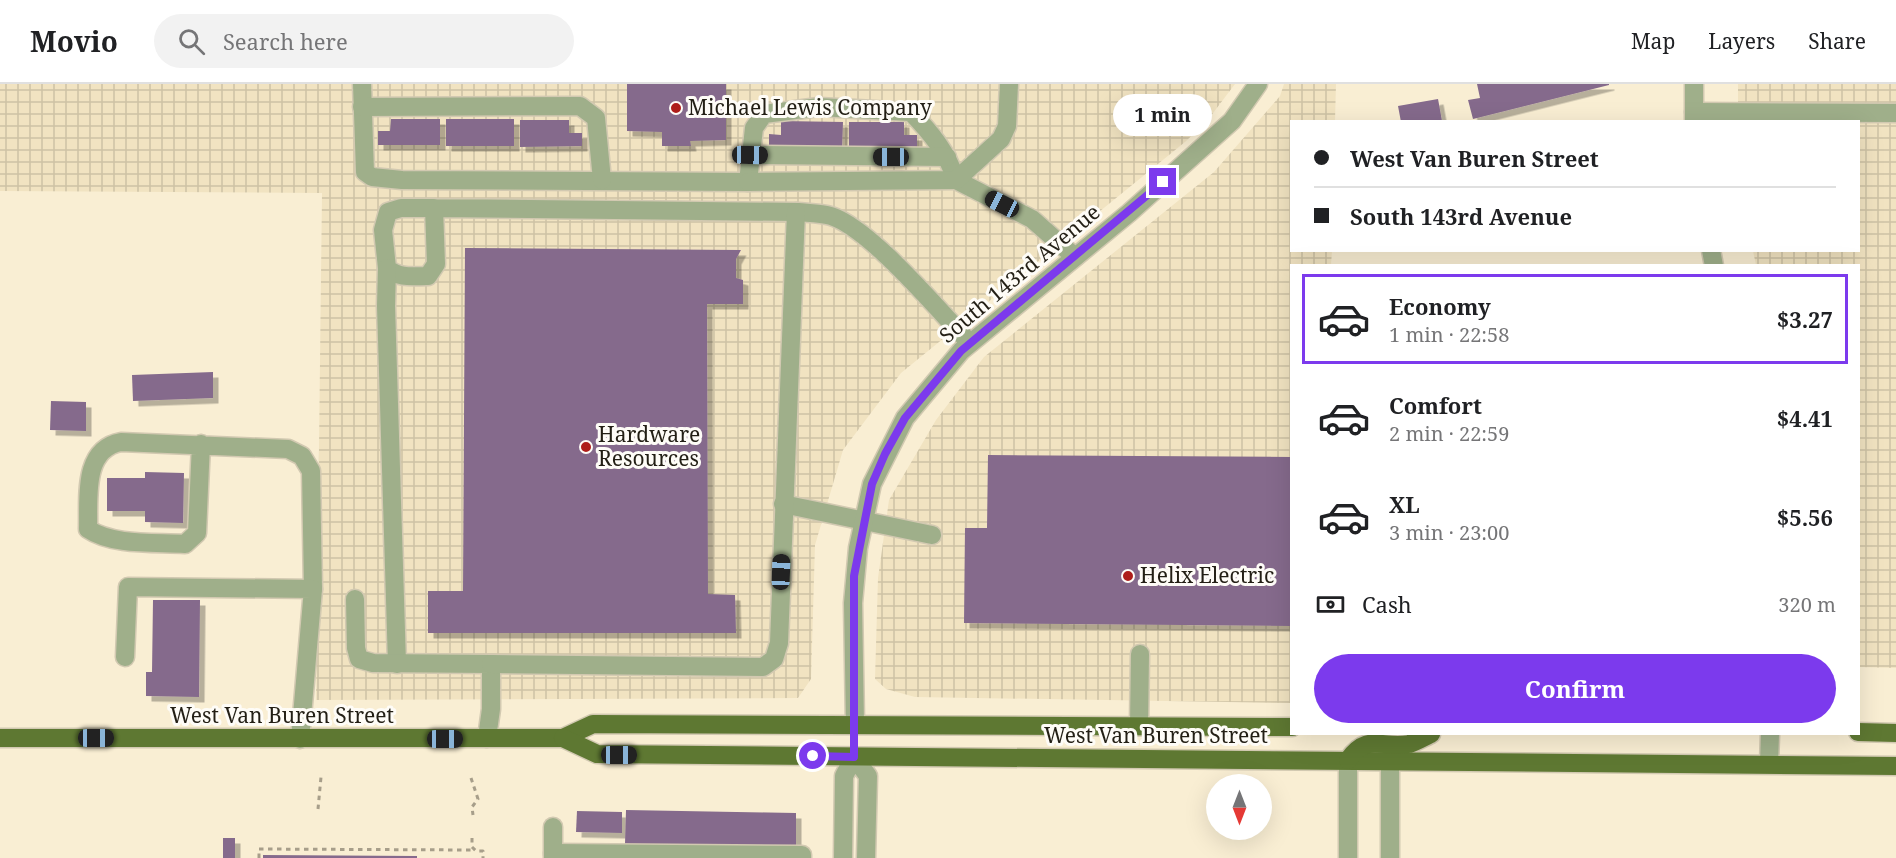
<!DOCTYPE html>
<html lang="en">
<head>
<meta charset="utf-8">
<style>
	:root { --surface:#fff; --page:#f2f2f2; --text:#202124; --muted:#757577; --line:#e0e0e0; --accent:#7c3aed }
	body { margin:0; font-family:"Noto Serif",serif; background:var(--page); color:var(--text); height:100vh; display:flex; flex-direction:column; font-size:22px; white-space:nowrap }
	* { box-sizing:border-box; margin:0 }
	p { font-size:20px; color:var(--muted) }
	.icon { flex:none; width:33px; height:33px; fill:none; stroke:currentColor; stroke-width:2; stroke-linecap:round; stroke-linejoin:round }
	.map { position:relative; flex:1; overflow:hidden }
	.side { position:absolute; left:1290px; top:180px; width:570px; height:471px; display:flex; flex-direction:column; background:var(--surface); border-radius:0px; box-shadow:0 6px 24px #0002 }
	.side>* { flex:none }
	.banner { position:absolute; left:1290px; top:36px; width:570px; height:132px; border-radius:0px; box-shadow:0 6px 24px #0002; display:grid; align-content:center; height:132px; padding:0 24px; background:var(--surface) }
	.needle { width:39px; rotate:180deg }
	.controls { position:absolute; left:1206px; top:690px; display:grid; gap:12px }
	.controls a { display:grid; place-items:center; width:66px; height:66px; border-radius:50%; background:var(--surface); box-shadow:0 6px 24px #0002; font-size:30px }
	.end { position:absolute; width:27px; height:27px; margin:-14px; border:8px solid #7c3aed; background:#fff; box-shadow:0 0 0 3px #fff }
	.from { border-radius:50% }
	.bubble { position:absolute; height:42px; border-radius:21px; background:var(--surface); box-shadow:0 6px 24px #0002; font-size:20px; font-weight:700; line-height:42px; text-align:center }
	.car { position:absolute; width:18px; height:36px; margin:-18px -9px; border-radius:8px; box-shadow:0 0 4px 2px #0007; background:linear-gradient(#222 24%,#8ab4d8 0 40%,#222 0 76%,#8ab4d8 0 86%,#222 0) }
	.banner b { display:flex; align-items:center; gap:21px; height:57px; font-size:22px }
	.banner b+b { border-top:2px solid var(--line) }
	.banner i { width:15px; height:15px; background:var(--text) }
	ul { padding:10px 0 0; list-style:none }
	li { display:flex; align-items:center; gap:18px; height:90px; margin:0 12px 9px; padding:0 12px; border:3px solid transparent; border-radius:0px }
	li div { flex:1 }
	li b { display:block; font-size:22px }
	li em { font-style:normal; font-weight:700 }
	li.active { border-color:var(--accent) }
	li>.icon { width:54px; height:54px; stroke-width:1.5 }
	.pay { display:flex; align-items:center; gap:15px; height:66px; padding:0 24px; font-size:22px }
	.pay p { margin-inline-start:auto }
	.action { display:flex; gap:12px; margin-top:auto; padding:12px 24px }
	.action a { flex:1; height:69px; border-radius:36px; background:var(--accent); color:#fff; font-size:24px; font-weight:700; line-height:69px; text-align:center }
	header { display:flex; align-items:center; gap:36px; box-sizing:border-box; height:84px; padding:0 30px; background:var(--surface); border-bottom:2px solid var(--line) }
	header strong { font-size:28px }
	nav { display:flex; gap:33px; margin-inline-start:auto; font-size:21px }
	.search { width:420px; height:54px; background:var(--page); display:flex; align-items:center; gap:15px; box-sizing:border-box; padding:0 21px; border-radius:33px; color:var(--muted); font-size:22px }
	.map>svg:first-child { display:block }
</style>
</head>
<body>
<header>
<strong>Movio</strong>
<div class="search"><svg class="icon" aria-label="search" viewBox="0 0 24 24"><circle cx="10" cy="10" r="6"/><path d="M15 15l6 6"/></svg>Search here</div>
<nav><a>Map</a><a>Layers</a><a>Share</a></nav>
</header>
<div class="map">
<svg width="1896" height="774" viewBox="0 0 1896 774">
	<defs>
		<pattern id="industrial-grid" width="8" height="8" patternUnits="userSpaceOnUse" patternTransform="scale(1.5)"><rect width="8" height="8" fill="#f1e3c1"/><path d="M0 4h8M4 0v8" fill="none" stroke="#cec2a5"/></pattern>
		<filter id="shadow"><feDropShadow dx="5.5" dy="5.5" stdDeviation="0" flood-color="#0004"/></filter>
	</defs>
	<rect width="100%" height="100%" fill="#f9eed3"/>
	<!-- industrial -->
	<g fill="url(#industrial-grid)">
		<path d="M0,0H1235L1207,37L1185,58L901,289L843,366L815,461L811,595L798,614L316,616L322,109L0,107Z"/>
		<path d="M1284,0H1336L1335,37L1292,38V166L1332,167L1331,181L1292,182L1291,619L915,613L886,605L875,595L878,494L889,416L936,336L984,273L1214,88L1280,12Z"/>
		<path d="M1738,0H1896V584L1859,583L1858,182L1756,181L1753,167L1858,166V38L1738,37Z"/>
	</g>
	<!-- building -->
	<g fill="#856b8c" filter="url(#shadow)">
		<path d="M627,0H726V56L690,57L691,62H662V48L627,47Z"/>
		<path d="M1477,0H1609V1L1473,35L1468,16L1480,14Z"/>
		<path d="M1438,15L1442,37L1401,38L1398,22Z"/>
		<path d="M391,35H440V61H378V47H390Z"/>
		<rect x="446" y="35" width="68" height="27"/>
		<path d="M520,36H569V49H582V62L520,63Z"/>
		<path d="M781,37L843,38L842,64L769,63V50L781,51Z"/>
		<path d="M849,38H904V51H917V65H849Z"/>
		<path d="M465,164L741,166L736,175V194L743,196V220H707L708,510L735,511L736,549H428V507H463Z"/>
		<path d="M213,288V314L133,317L132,291Z"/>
		<path d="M51,317L86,318V347L50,346Z"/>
		<path d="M988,371L1292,373V542L964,539L965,444H987Z"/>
		<path d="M145,388L184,389L183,439L145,438V427H107V394H145Z"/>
		<path d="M153,516H200L199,613L146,612V588H152Z"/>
		<path d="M626,726L796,729V762L625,760Z"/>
		<path d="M577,727L622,728V749L576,748Z"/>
		<rect x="223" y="754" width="12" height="20"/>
		<path d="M263,771L417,772V774H263Z"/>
	</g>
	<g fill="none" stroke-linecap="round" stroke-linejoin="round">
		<defs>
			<g id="minor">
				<path d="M362,0L365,88L372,93L402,96L748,98L754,44L764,30L819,23L911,28C931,49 947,68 956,96L1032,135L1075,173"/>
				<path d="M362,23L580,22L596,34L602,96"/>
				<path d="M1694,28L1896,29"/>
				<path d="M1694,38V0"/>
				<path d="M750,71L947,73"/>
				<path d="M748,98L956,96L1001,55L1007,42L1009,0"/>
				<path d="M434,124L436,180L428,192C414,192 399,195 387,184L383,146L388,128L401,124H434L798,128C808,129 821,129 831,132C871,145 938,226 970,259"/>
				<path d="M1711,166L1714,182"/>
				<path d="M387,184L386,222L397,580"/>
				<path d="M201,360L197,449L185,460C156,458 113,462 88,445C89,415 82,365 121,358L288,365L302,372L311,387L313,505"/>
				<path d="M783,420L932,451"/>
				<path d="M355,515L356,564L359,575L373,579L491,580V625L487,654"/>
				<path d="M125,573L128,503L313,505L300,655"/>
				<path d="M491,580L763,583L774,575L779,559L796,128"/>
				<path d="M855,640L853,519L858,464L872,400L905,334L961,267L1129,129L1232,37L1258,0"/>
				<path d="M1139,642L1140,570"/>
				<path d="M1348,676V774"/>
				<path d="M1769,680L1770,650"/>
				<path d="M553,769L802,771V774"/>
				<path d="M553,774V743"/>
				<path d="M843,774L844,692L854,673L868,692L866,774"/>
				<path d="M1390,774V677"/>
			</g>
			<g id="major">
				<path d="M1858,648L1896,649"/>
				<path d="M0,654H563L593,640L1292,643"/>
				<path d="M563,654L597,670L1896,682"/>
				<path d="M1348,676C1368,648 1381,665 1409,660C1416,658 1424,653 1431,650"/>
			</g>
		</defs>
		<!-- minor casing -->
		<use href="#minor" stroke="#d2c9b1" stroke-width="21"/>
		<!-- major casing -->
		<use href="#major" stroke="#d2c9b1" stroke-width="21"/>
		<!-- path -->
		<g stroke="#a79e8a" stroke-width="3" stroke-dasharray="4.5 4.5" stroke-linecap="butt">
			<path d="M471,694L478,715L472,723L473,731"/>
			<path d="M318,725L321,693"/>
			<path d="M472,754V763L476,767H483V774"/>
			<path d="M259,774V765L475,766"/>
		</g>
		<!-- minor -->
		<use href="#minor" stroke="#9faf8a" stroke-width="18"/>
		<!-- major -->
		<use href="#major" stroke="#5e7832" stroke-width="18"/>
	</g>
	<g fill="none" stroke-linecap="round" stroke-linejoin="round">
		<!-- route -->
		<path stroke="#7c3aed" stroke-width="8" d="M813,672L854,673V492L872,400L885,370L905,334L961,267L1163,98"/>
	</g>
	<!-- markers -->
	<g fill="#ae1d1a" stroke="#fefcf7" stroke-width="2">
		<circle cx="676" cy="24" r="6"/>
		<circle cx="586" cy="363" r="6"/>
		<circle cx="1128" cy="492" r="6"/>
	</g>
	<g text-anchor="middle" stroke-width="6" stroke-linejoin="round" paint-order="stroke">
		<!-- poi labels -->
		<g font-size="21" fill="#231f15" stroke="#fefcf7" text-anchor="start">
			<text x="688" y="31">Michael Lewis Company</text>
			<text x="598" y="358">Hardware<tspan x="598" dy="24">Resources</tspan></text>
			<text x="1140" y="499">Helix Electric</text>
		</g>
		<!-- street labels -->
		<g font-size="21" fill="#231f15" stroke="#fefcf7">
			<text transform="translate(1020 190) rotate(-40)" y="7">South 143rd Avenue</text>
			<text x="282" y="639">West Van Buren Street</text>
			<text x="1156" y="659">West Van Buren Street</text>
		</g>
	</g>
</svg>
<div class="controls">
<a><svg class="needle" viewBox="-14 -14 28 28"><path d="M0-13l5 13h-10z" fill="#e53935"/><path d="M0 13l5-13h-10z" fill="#757577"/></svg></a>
</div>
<i class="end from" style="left:813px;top:672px"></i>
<i class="end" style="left:1163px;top:98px"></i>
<div class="bubble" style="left:1113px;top:10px;width:99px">1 min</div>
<i class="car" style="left:750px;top:71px;rotate:91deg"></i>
<i class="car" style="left:891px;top:73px;rotate:270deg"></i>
<i class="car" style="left:1002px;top:120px;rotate:297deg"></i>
<i class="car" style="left:781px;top:488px;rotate:2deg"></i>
<i class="car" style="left:96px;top:654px;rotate:90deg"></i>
<i class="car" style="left:445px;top:655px;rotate:90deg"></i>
<i class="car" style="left:619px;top:671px;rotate:90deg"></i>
<div class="banner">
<b><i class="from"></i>West Van Buren Street</b>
<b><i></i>South 143rd Avenue</b>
</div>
<section class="side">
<ul>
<li class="active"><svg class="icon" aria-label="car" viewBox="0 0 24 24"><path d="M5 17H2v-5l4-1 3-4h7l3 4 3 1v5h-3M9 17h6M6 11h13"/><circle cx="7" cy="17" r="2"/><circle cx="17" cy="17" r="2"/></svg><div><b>Economy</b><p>1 min · 22:58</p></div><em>$3.27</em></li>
<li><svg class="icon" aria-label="car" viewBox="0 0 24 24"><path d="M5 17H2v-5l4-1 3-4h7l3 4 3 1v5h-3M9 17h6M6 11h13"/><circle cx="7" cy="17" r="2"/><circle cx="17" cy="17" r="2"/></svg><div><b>Comfort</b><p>2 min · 22:59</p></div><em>$4.41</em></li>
<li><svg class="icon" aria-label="car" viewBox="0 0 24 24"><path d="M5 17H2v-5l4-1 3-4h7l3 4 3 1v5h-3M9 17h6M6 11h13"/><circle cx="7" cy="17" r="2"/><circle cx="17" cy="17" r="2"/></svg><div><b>XL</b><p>3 min · 23:00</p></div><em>$5.56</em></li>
</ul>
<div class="pay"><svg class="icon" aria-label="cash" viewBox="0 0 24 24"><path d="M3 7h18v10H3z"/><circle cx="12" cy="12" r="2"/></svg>Cash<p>320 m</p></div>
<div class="action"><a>Confirm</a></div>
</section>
</div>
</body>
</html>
